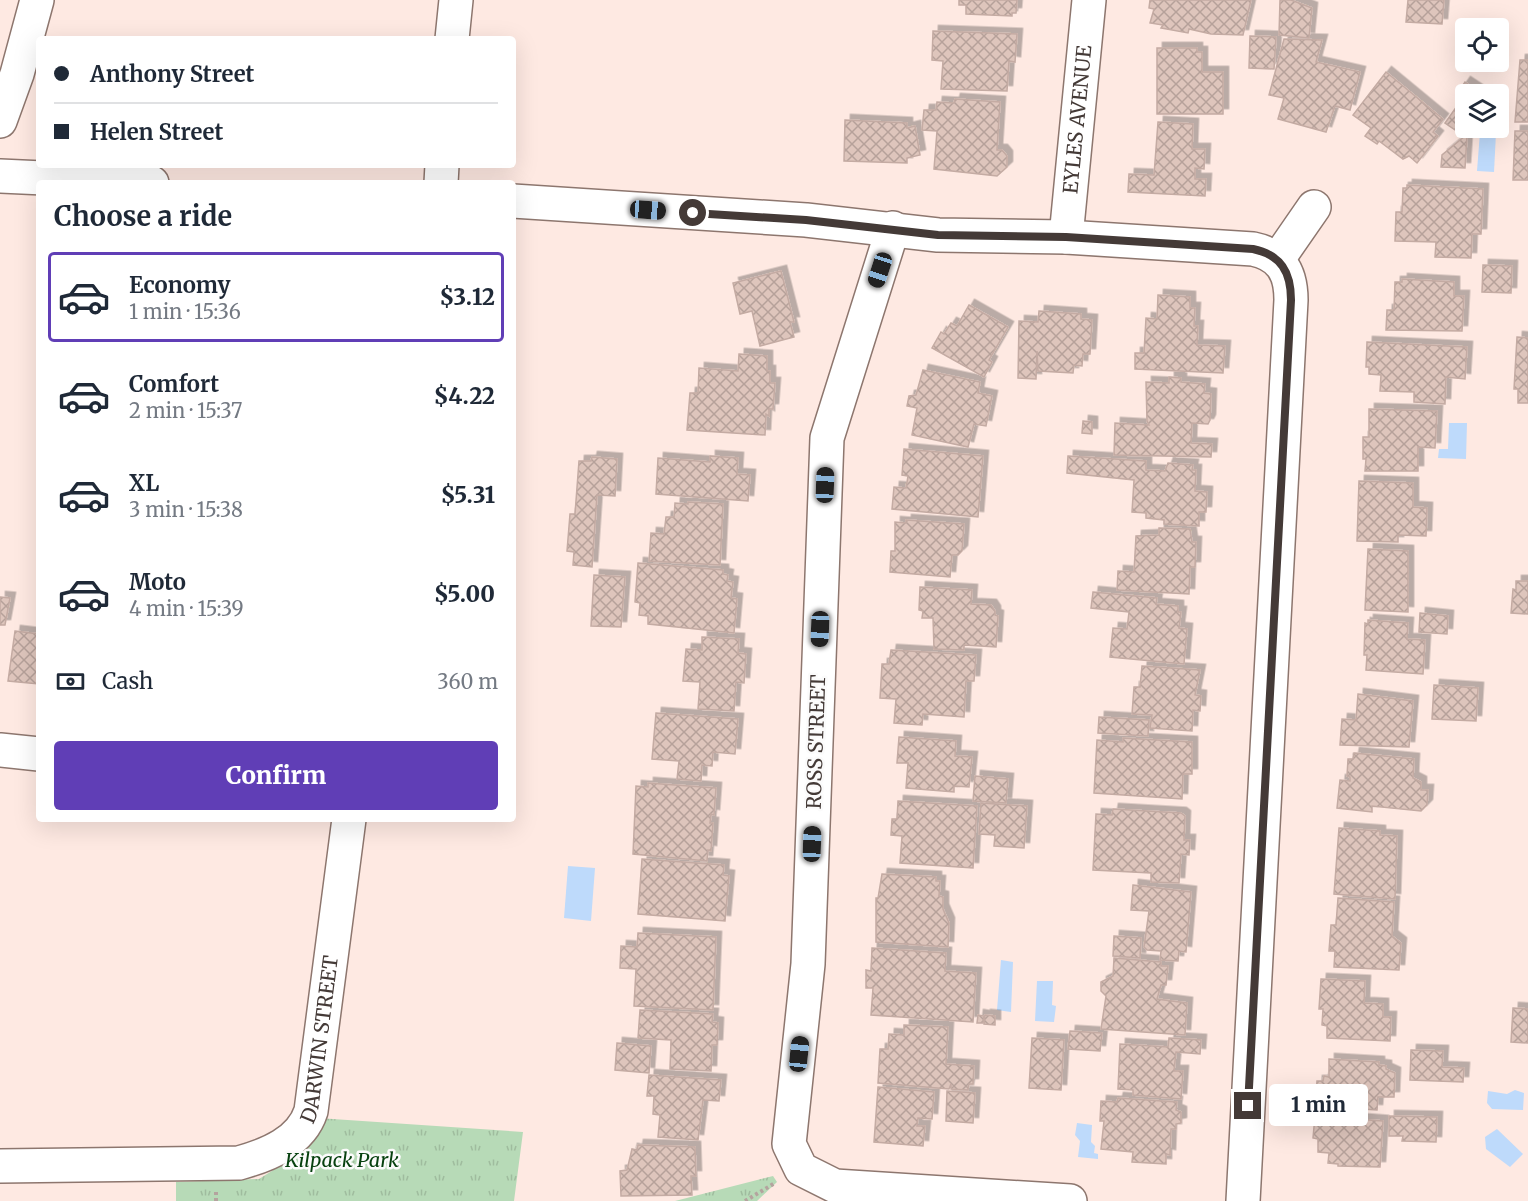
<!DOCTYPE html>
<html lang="en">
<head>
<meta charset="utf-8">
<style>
	:root { --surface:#fff; --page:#f2f2f3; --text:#1f2937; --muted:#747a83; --line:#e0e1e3; --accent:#603eb6 }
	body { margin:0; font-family:Merriweather,serif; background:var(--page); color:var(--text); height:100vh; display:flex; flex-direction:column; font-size:22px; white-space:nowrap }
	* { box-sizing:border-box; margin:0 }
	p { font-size:20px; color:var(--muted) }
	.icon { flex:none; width:33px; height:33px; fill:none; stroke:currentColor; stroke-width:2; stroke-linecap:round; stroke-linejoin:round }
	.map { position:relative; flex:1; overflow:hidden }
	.details { position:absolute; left:36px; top:180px; width:480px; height:642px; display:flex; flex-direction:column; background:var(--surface); border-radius:6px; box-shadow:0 6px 24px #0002 }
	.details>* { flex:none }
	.guide { position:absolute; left:36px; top:36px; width:480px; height:132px; border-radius:6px; box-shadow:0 6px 24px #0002; display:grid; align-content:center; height:132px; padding:0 18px; background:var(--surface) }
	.buttons { position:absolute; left:1455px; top:18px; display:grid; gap:12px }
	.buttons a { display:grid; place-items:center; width:54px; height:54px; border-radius:6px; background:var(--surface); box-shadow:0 6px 24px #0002; font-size:30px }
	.end { position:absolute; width:27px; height:27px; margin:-14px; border:8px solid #443a37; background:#fff; box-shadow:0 0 0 3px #fff }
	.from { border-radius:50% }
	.bubble { position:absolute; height:42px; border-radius:6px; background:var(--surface); box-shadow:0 6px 24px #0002; font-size:20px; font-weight:800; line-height:42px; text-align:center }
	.car { position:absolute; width:18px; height:36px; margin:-18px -9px; border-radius:8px; box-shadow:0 0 4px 2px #0007; background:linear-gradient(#222 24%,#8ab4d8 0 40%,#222 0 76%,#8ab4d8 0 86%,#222 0) }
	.guide b { display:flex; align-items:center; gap:21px; height:57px; font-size:22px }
	.guide b+b { border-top:2px solid var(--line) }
	.guide i { width:15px; height:15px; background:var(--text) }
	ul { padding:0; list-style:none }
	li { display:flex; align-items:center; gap:18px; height:90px; margin:0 12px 9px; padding:0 6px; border:3px solid transparent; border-radius:6px }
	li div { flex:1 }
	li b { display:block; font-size:22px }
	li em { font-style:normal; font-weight:800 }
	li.active { border-color:var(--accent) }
	li>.icon { width:54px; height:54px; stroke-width:1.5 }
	h2 { padding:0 18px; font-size:27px; line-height:72px }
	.pay { display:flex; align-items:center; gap:15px; height:66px; padding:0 18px; font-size:22px }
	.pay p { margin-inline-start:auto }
	.cta { display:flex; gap:12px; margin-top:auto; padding:12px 18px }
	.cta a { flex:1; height:69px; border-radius:6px; background:var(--accent); color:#fff; font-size:24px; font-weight:800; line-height:69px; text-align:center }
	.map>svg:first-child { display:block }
</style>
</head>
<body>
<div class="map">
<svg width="1528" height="1201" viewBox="0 0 1528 1201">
	<defs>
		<pattern id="grass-tufts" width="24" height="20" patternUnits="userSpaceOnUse" patternTransform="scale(1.5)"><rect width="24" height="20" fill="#b7dab7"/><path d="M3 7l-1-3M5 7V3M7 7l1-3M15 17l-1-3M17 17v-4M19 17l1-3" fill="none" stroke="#9fbc9e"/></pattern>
		<pattern id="building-cross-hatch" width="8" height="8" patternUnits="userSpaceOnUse" patternTransform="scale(1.5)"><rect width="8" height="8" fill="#dec5bc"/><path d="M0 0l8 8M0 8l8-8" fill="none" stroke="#b6a19a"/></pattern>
		<filter id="shadow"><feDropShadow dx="5.5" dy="-5.5" stdDeviation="0" flood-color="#0004"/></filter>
	</defs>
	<rect width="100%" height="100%" fill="#fee9e2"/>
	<!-- grass -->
	<g fill="url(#grass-tufts)">
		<path d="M318,1118L523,1132L514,1201H176V1182L259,1179L283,1164Z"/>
		<path d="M773,1176L777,1182L757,1201H675Z"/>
	</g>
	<!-- water -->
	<g fill="#bedafb">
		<path d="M1480,132L1496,133L1494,172L1477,171Z"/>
		<path d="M1449,423H1467L1466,459L1438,458L1439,449H1448Z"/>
		<path d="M568,866L595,868L591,921L564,918Z"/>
		<path d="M1001,960L1013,962L1011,1012L997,1010Z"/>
		<path d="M1037,981H1053L1052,1005L1056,1006L1054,1022L1035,1021Z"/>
		<path d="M1515,1090L1524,1093L1523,1110L1492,1109L1487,1103L1488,1091L1507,1094Z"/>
		<path d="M1077,1123L1092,1125L1091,1142L1095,1146L1094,1153L1098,1154V1159L1078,1157L1080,1141L1075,1135Z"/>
		<path d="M1497,1129L1523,1154L1510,1167L1486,1149L1485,1137Z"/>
	</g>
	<!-- building -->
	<g fill="url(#building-cross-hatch)" stroke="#c4aba3" stroke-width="1.5" filter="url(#shadow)">
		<path d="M959,0H1017L1016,13H1012V16L966,14V5H959Z"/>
		<path d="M1150,0H1251L1243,35L1211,34L1189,29L1188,33L1161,28L1163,25L1150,23L1154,9L1149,8Z"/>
		<path d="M1280,0H1291L1312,8L1309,38L1279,35Z"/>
		<path d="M1408,0H1444L1442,24L1406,22Z"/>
		<path d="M933,31L1017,34L1015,62L1009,61L1007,91L941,89L943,61L932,60Z"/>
		<path d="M1250,36L1276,37L1274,69L1249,68Z"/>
		<path d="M1284,39L1322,40L1316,62L1360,72L1350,110L1335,106L1326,132L1278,119L1284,98L1269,95Z"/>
		<path d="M1157,48H1197V52H1202V72H1223V114H1157Z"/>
		<path d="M1520,60H1528V122H1515Z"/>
		<path d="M1386,72L1443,119L1433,132L1438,136L1417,163L1409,156L1403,159L1379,141L1377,144L1365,136L1371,128L1353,115Z"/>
		<path d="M1465,82L1483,94H1466V127L1461,134L1445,123L1462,99L1456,95Z"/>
		<path d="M955,99L1000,102L997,150H1002L1007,156V167L997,176L934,169L937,131L922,130L924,110H936L937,102L954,103Z"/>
		<path d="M845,120L907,123V128L915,126L920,155L907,158V163L844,161Z"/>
		<path d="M1158,122L1193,124L1192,149H1205L1204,169L1195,168V179H1206L1205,196L1128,192L1129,174L1154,175Z"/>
		<path d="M1515,131H1528V180H1513Z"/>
		<path d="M1465,136H1467L1465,168L1441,167L1442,155Z"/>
		<path d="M1407,185L1483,189L1481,234H1472L1471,258L1435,257L1436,242L1395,241L1396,212H1402L1403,188H1407Z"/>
		<path d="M1483,265L1512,266L1511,293L1482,292Z"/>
		<path d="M781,271L794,322H790L794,337L760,346L752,311L740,314L733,283Z"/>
		<path d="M1402,279L1454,282V296H1464L1462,331L1386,330L1387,310H1394L1395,282H1402Z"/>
		<path d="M1158,295L1190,297V308H1195L1194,326H1198L1197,345L1225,346L1223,373L1135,369V353H1144L1146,318L1157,319Z"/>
		<path d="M969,305L1008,327L989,360L992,362L984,377L932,348L941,332L944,334L951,323L957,326Z"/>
		<path d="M1039,311L1081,314V319L1092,320L1090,354H1083L1082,366L1074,365L1073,373L1038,371L1037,351L1036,379L1018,378L1019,321L1038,322Z"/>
		<path d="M1517,337L1528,338V403H1518V389H1514Z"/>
		<path d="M1367,342L1467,347L1465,379L1446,377L1445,404L1414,402V392L1380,391L1381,375L1369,374V367H1366Z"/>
		<path d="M739,354L767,356V371H770V383H775L773,409H769V416L766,414L765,435L687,430L690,393H698L699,368L738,371Z"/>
		<path d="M923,370L980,382L978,393L992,396L986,426L974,424L968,447L912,435L917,408L907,406L909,396L916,395Z"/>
		<path d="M1169,377L1181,378V382L1205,384L1204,393L1211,394L1210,420L1208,424L1192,423L1191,443L1212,444L1211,457L1114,455L1115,423L1149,425L1147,421L1146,382L1169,383Z"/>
		<path d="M1369,409L1437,411L1435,448L1418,447V471H1365L1366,459H1363V437H1369Z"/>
		<path d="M1083,421L1092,422V434L1082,433Z"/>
		<path d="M904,449L983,456L978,517L892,509L894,487L906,488L908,476L902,475Z"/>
		<path d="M710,456L738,458L737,474L750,475L748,501L656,494L658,458L710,462Z"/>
		<path d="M1068,456L1146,461V470L1165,471L1168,463L1193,465L1192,470H1196L1195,491L1207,492L1206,512H1199V526L1164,524V520L1146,518V513L1132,512L1134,480L1067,473Z"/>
		<path d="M592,457L617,459L615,496L597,495L592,567L573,565L574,552L567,551L570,514H575L579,461H591Z"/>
		<path d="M1359,481L1413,483V507L1427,508L1426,536L1398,535V542L1357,541Z"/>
		<path d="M688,502L723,504L720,565L649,561L651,533L664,534L666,517H674L675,503L688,504Z"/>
		<path d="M906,520L964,524L962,551L958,555H952L950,577L890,572L891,551H895V522L906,523Z"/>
		<path d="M1159,528L1190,529L1192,542H1196L1195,567H1190L1189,594L1117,590L1118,571L1134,572L1136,536L1159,535Z"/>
		<path d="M1368,549L1408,551V612L1365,610Z"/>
		<path d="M638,563L723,570V574L728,575L727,581L733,582L731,598L737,599L734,633L648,624V616L639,615L640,603L635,602Z"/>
		<path d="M594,575L625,577L621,627L591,626Z"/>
		<path d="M1516,581H1528V614L1511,613L1513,589L1516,590Z"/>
		<path d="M920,587L972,590L971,604L991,605L995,611V615L998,616L996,647L964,645V650L934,649L933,618H922L923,611L919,610Z"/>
		<path d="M1093,592L1157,598L1156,604L1178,606V612H1181L1179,628L1187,629L1184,664L1110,657L1113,628L1127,629L1129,612L1091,608Z"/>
		<path d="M0,597L10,598L5,625H0Z"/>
		<path d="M1420,613L1448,616L1447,634L1419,632Z"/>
		<path d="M1368,620L1408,623L1407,639L1425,640L1423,674L1366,670L1367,655H1364L1365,623L1368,624Z"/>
		<path d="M15,631L39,634V684L8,681Z"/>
		<path d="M702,637L739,639L738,653L746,654L744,683L736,682L734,711L698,709L700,682L683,681L686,649L702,650Z"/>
		<path d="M891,650L976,655L974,681H966L964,717L923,714L922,725L894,723L896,699L880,698L882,664H889Z"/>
		<path d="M1142,666L1200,670L1195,695L1201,696L1200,711L1193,710L1192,731L1150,728L1152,715L1132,714L1134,687H1140Z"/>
		<path d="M1434,685L1478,688L1476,721L1432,719Z"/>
		<path d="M1358,694L1413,701L1409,747L1340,745L1342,719L1356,720Z"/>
		<path d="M656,713L738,719L735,754L713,752L712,766L702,765L701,781L677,779L679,761L652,759Z"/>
		<path d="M1099,717L1149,720L1148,736L1098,733Z"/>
		<path d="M899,737L956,741L955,756L972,757L969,787L954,786V792L906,788L908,763H897Z"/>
		<path d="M1123,738L1192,742V774H1183L1182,799L1094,793L1097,740L1123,742Z"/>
		<path d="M1354,753L1414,759L1413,778L1421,782V790H1428L1427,805L1421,811L1372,806V812L1337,808L1340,780L1350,781V777L1347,776L1348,759H1353Z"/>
		<path d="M975,776L1008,779L1006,803L973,801Z"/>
		<path d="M648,783L716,788L714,815L711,814L710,823H713L711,851L708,850L707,861L633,854L636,786L648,787Z"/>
		<path d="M898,801L977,806L973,868L900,863L902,836L891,835L892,819H897Z"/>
		<path d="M981,803L1027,806L1024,848L994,846L995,835L979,834Z"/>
		<path d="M1113,809L1181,813L1185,816L1184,840H1190L1189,855L1181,854L1179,883L1151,882V873L1093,870L1096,814L1112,815Z"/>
		<path d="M1339,828L1380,831V835L1397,836L1395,899L1334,894Z"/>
		<path d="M642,859L724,865L723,875L729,876L725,921L638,914Z"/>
		<path d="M882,874L936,877V881H940L939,896L943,897V909L949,923L948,947L876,942V898H878Z"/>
		<path d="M1133,885L1191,892L1186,952L1179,951L1178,961L1160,960L1161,951L1147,950L1144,947L1149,911L1131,910Z"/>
		<path d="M1338,898L1394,902L1392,936L1401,943L1399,970L1334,967L1335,951H1329L1331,925H1336Z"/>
		<path d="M638,933L716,937L713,1010L634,1006L636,969L620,968L621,946L637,947Z"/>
		<path d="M1114,936L1141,938L1140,958L1113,956Z"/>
		<path d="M872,948L946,953L945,971L976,973L973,1022L871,1015L873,988H866V970L871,971Z"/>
		<path d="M1114,958L1161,962V966H1168L1166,985H1161L1157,999L1187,1003L1185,1035L1101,1029L1106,996L1101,991V982L1113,976Z"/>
		<path d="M1321,979L1365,981L1364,1003L1383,1004V1017H1391L1390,1041L1327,1038V1026L1322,1025L1323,1009H1319Z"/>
		<path d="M1513,1008L1528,1009V1043L1511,1042Z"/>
		<path d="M640,1010L713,1014L712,1022L718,1023L717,1045H712L711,1071L670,1069L671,1040L638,1038Z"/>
		<path d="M978,1015L984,1016L983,1023H977Z"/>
		<path d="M985,1015L995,1016V1025L984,1024Z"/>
		<path d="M904,1025L948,1027L946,1064L974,1066L973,1084H969L968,1090L951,1089V1084L949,1089L878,1083L880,1049H888L889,1034L904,1035Z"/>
		<path d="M1070,1031L1102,1033L1100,1051L1068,1049Z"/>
		<path d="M1032,1038L1064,1040L1061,1090L1029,1088Z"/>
		<path d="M1169,1038L1201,1040L1200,1054L1176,1052L1174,1071H1183L1181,1099L1133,1095V1090L1118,1089L1120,1044L1168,1047Z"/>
		<path d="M617,1043L651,1046L649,1073L615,1070Z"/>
		<path d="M1411,1050L1443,1051L1442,1067L1464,1068L1463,1082L1410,1080Z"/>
		<path d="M1329,1059L1379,1062V1065L1386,1066V1069L1395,1073L1394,1097H1378L1377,1110L1315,1106L1317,1081H1323L1324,1076L1329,1077Z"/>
		<path d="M649,1075L721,1080L719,1101L703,1100L698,1140L658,1137L660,1115L653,1114L654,1096H647Z"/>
		<path d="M878,1087L934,1092L932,1119L918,1118L917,1126H925L923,1146L874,1142Z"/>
		<path d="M947,1091L975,1093L973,1123L946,1121Z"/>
		<path d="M1118,1098L1177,1102L1176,1110L1181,1112V1123L1176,1124V1129H1171L1170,1155L1166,1154V1164L1132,1162L1133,1152L1101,1149L1104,1121H1100L1101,1101L1117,1102Z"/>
		<path d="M1315,1116L1383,1121L1380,1167L1338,1166V1164L1328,1163L1329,1153L1318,1152V1139L1313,1138Z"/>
		<path d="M1389,1116L1437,1117L1436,1142L1402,1141L1403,1136H1389Z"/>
		<path d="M638,1145L695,1147L696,1176H691L692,1195L621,1196L620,1171L627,1170L632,1149L637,1150Z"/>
	</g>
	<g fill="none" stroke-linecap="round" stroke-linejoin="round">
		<defs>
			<g id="minor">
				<path d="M452,39L456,0"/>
				<path d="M0,121L17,74L37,0"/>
				<path d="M0,176L152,183"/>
				<path d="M441,183L442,165"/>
				<path d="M513,201L806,220L938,235L1066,237L1253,249C1281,255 1291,272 1291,300L1243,1201"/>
				<path d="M893,228L827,438L808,964L789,1144L801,1169L835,1186L1070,1201"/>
				<path id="s1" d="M1066,237L1089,0"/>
				<path d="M1278,259L1314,207"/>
				<path d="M0,750L39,754"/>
				<path id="s2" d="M0,1166L239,1163C268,1155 301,1142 311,1111L349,819"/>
			</g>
		</defs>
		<!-- minor casing -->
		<use href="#minor" stroke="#8d766e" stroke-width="36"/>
		<!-- path -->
		<g stroke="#b4a39e" stroke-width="4" stroke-dasharray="3 3" stroke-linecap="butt">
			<path d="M216,1201V1192"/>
			<path d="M745,1201L775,1183"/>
		</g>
		<!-- minor -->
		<use href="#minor" stroke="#fff" stroke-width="33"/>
	</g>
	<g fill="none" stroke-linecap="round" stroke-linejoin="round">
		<!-- route -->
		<path stroke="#443a37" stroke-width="8" d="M693,213L806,220L938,235L1066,237L1253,249C1281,255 1291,272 1291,300L1248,1106"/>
	</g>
	<g text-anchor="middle" stroke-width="5" stroke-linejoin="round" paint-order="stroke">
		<!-- street labels -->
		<g font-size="20" fill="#443a37" stroke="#fbfbfb">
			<text dy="7" stroke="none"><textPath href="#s1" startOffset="118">EYLES AVENUE</textPath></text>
			<text transform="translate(816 742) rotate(-88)" y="7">ROSS STREET</text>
			<text dy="7" stroke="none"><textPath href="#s2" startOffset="404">DARWIN STREET</textPath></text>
		</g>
		<!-- park labels -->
		<g font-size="20" font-style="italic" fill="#07410f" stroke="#fbfbfb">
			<text x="342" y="1167">Kilpack Park</text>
		</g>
	</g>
</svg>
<div class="buttons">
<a><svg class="icon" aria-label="locate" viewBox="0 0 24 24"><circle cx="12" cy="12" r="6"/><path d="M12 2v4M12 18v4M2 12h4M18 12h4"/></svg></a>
<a><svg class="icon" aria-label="layers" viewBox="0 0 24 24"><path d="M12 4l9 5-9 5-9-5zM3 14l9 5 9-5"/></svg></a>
</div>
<i class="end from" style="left:693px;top:213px"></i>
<i class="end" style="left:1248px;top:1106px"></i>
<div class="bubble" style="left:1269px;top:1084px;width:99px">1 min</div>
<i class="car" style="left:648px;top:210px;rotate:94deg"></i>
<i class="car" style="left:880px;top:270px;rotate:198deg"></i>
<i class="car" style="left:825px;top:485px;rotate:2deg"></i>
<i class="car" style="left:820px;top:629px;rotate:182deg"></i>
<i class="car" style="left:812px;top:844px;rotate:2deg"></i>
<i class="car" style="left:799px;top:1054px;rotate:6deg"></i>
<div class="guide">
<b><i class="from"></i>Anthony Street</b>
<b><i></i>Helen Street</b>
</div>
<section class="details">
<h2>Choose a ride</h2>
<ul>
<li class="active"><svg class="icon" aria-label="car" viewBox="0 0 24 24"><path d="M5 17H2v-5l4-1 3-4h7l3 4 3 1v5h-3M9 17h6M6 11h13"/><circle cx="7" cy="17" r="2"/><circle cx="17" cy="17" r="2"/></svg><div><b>Economy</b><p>1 min · 15:36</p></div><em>$3.12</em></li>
<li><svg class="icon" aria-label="car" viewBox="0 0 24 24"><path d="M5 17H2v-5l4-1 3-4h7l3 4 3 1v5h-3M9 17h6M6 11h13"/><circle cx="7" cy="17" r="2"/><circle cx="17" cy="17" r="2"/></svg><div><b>Comfort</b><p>2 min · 15:37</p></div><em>$4.22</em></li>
<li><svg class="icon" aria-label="car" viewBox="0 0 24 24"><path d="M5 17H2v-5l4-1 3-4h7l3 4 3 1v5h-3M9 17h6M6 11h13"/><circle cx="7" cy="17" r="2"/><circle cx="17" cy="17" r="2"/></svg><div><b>XL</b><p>3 min · 15:38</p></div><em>$5.31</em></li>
<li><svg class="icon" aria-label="car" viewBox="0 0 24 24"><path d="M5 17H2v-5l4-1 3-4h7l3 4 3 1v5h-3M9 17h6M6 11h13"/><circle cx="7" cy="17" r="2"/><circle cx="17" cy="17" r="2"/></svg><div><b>Moto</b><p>4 min · 15:39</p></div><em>$5.00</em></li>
</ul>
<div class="pay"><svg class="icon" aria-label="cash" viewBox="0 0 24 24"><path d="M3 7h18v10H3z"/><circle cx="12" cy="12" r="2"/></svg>Cash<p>360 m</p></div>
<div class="cta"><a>Confirm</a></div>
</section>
</div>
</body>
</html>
